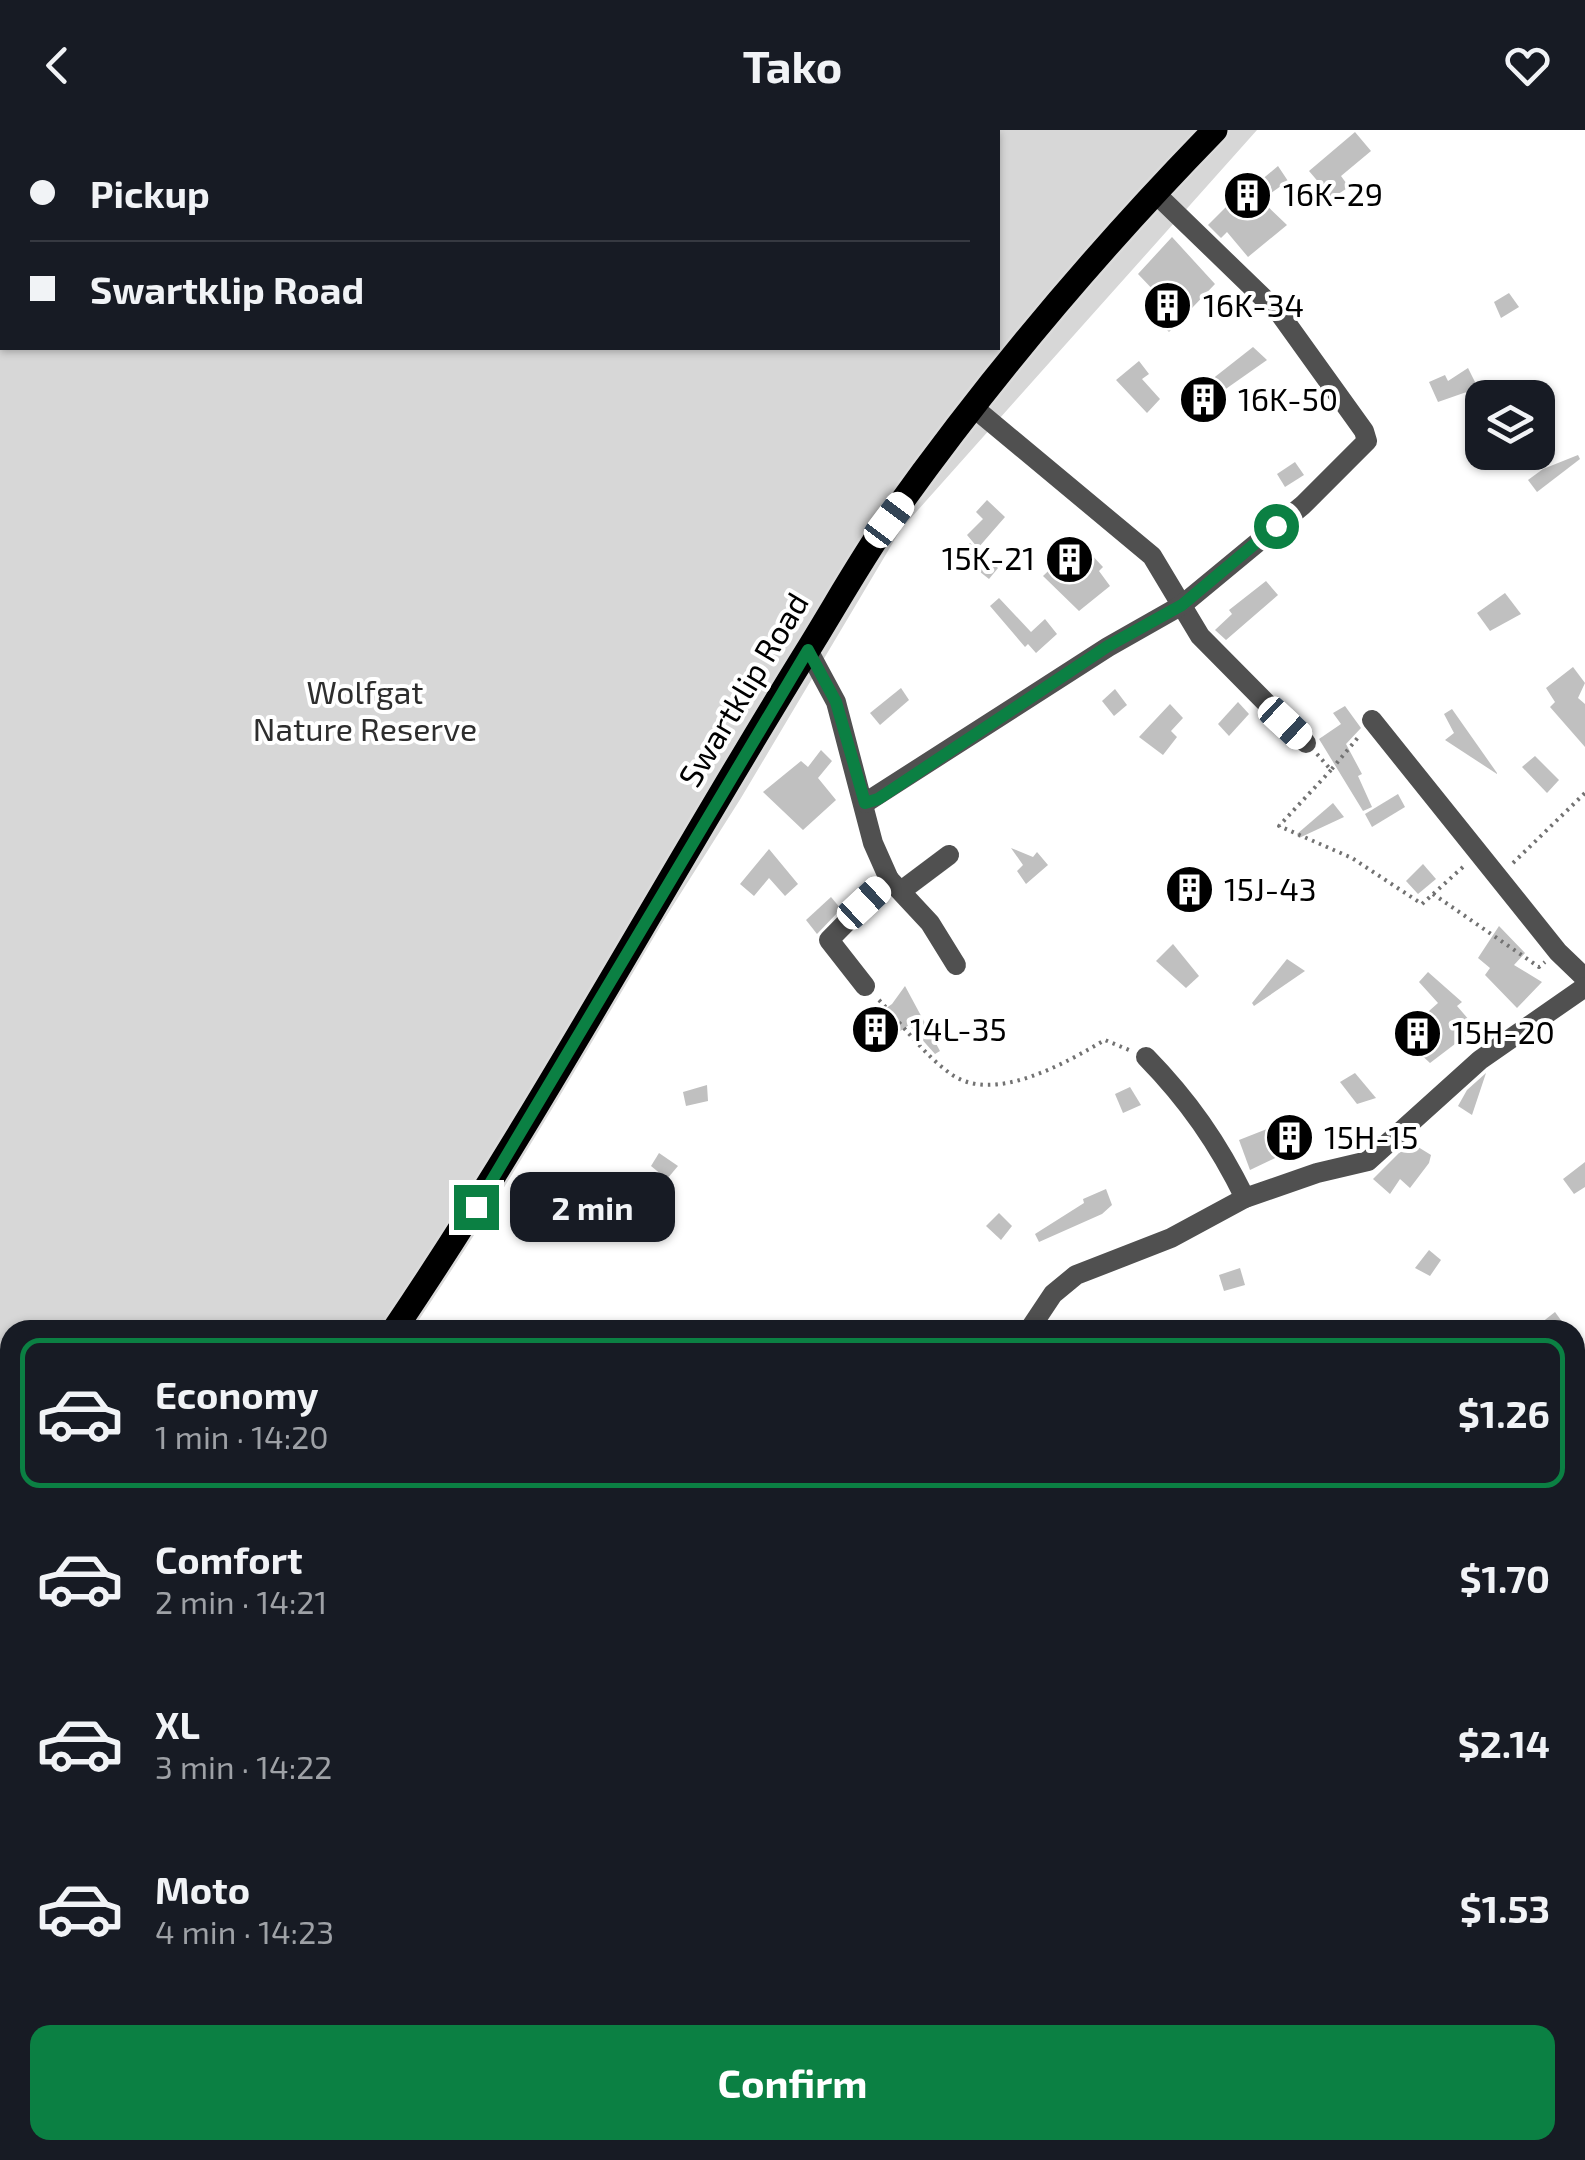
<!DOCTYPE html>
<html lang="en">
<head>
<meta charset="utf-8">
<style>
	:root { --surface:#171b24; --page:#242831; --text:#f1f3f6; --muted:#9ea1a6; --line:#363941; --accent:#0b8043 }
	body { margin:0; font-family:"Exo 2",sans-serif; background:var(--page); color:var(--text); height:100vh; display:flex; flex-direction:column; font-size:38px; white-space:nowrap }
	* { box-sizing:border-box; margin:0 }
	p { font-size:32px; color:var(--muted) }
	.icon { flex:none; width:55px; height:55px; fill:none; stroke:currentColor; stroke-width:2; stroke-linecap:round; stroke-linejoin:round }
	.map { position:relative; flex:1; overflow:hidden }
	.drawer { position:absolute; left:0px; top:1190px; width:1585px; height:840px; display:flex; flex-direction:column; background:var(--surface); border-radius:30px 30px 0 0; box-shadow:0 2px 8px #0004 }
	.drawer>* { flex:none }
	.hud { position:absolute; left:0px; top:0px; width:1000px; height:220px; box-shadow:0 2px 8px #0004; display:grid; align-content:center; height:220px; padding:0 30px; background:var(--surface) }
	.controls { position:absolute; left:1465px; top:250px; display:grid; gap:20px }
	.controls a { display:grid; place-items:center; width:90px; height:90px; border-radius:20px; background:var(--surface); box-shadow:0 2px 8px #0004; font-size:50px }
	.end { position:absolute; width:45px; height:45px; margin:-22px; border:12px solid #0b8043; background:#fff; box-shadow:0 0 0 5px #fff }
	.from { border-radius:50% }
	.bubble { position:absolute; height:70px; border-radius:20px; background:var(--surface); box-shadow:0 2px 8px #0004; font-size:32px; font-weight:700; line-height:70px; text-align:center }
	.car { position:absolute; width:30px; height:60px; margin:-30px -15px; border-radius:12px; box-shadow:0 0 8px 2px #0007; background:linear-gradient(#fff 24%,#345 0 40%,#fff 0 76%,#345 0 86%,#fff 0) }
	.hud b { display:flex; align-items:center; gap:35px; height:95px; font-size:38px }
	.hud b+b { border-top:2px solid var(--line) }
	.hud i { width:25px; height:25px; background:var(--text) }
	ul { padding:18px 0 0; list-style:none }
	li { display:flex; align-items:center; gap:30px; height:150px; margin:0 20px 15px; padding:0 10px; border:5px solid transparent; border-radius:20px }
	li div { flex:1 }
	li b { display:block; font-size:38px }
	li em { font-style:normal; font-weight:700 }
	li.current { border-color:var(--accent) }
	li>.icon { width:90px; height:90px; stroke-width:1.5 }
	.primary-button { display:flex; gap:20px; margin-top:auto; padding:20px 30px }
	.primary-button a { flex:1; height:115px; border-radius:20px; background:var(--accent); color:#fff; font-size:40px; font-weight:700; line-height:115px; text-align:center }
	header { display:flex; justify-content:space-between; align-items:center; height:130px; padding:0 30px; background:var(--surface); font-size:45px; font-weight:700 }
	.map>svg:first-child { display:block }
</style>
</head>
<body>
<header><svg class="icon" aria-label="back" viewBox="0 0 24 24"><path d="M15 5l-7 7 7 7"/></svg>Tako<svg class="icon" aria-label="heart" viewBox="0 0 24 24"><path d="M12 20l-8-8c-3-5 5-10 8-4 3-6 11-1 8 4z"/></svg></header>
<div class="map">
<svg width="1585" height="2030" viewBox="0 0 1585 2030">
	<rect width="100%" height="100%" fill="#fff"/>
	<!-- green -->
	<path fill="#d7d7d7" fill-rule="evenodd" d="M0,0H1257L901,399L741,668L420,1175L397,1200H10V1604L0,1612ZM2,2H998V218H2Z"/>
	<!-- building -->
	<g fill="#c0c0c0">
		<path d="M1355,2L1371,21L1341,46L1349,57L1332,68L1309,41Z"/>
		<path d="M1278,36L1288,51L1261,70L1287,95L1248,127L1227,102L1221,108L1208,95L1232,71L1229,70L1244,48L1260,51Z"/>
		<path d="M1172,107L1215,154L1169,202L1152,185L1157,182L1151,173L1159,166L1138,144Z"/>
		<path d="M1509,163L1519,177L1501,188L1494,172Z"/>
		<path d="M1253,217L1267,230L1220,263L1224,269L1196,287L1183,272Z"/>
		<path d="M1139,231L1149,244L1142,249L1160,269L1147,283L1116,250Z"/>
		<path d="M1468,238L1478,258L1438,272L1429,252L1445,245L1448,251Z"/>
		<path d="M1578,325L1580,329L1537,362L1528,350L1543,339Z"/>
		<path d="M1295,332L1304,345L1285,357L1277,344Z"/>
		<path d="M987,370L1005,387L978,418L967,405L983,389L976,382Z"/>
		<path d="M1073,405L1103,437L1099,441L1110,456L1079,481L1043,446L1060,430L1056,424Z"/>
		<path d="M970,413L998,438L989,449L960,426Z"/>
		<path d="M1266,451L1278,465L1226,510L1215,500L1232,484L1229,480Z"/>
		<path d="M1505,463L1521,484L1490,501L1477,483Z"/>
		<path d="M999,468L1031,502L1045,489L1057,504L1036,523L1028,514L1025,517L990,476Z"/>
		<path d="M1573,537L1585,553L1578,568L1585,574V617L1550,577L1555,572L1546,558Z"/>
		<path d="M901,558L909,570L880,595L870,583Z"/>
		<path d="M1115,559L1127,575L1114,586L1102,571Z"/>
		<path d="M1238,572L1249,584L1229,606L1218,594Z"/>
		<path d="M1170,574L1183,588L1171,601L1177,607L1163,625L1139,607Z"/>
		<path d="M1345,576L1361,598L1346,614L1362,644L1358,646L1372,677L1363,681L1319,609L1341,594L1333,583Z"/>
		<path d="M1452,579L1497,643V644L1445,610L1454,603L1444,584Z"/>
		<path d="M821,620L832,631L818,648L836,670L803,700L763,662L801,631L808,637Z"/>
		<path d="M1535,626L1559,650L1547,663L1522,637Z"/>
		<path d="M1398,664L1405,677L1372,697L1365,684Z"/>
		<path d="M1333,673L1344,687L1299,708L1297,704Z"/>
		<path d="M1011,718L1033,727L1037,722L1048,735L1026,754L1017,741L1023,735Z"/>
		<path d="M769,719L798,754L785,766L769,748L754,766L740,754Z"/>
		<path d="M1423,734L1436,749L1418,764L1406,751Z"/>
		<path d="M1192,743L1206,762L1189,779L1173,759Z"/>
		<path d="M831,767L841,779L817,804L806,790Z"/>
		<path d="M1499,796L1525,823L1514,835L1542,852L1517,878L1485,845L1490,838L1478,828Z"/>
		<path d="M1173,814L1199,846L1186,858L1156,831Z"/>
		<path d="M1287,829L1305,841L1254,876L1252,873Z"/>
		<path d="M1428,842L1462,872L1457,876L1476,898L1430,933L1401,906L1438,873L1419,852Z"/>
		<path d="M905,856L940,921L935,924L909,895L883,913L861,896L892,874Z"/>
		<path d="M1355,943L1376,968L1357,974L1340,952Z"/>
		<path d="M1486,943L1472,985L1458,976L1467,960Z"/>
		<path d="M707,955L708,971L686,976L683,962Z"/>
		<path d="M1130,957L1141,975L1123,983L1115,964Z"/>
		<path d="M1287,991L1300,1016L1250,1040L1239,1010Z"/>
		<path d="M1410,1012L1431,1025L1429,1033L1410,1058L1400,1049L1390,1064L1373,1049Z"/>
		<path d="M659,1023L678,1036L667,1049L651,1036Z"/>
		<path d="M1585,1032V1057L1574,1064L1563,1049Z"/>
		<path d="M1106,1059L1112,1075L1102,1084L1039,1112L1035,1104L1084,1073L1083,1069Z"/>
		<path d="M999,1083L1012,1096L1001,1110L986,1096Z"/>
		<path d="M1429,1120L1441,1130L1430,1146L1415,1138Z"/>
		<path d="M1240,1138L1245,1155L1224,1161L1219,1145Z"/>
		<path d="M1555,1182L1568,1200H1532Z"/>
	</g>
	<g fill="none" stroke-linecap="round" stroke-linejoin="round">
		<defs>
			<g id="primary">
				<path d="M394,1200C542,981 667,747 806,523C834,478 860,431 890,388C988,250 1097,121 1215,0"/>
				<path d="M0,1628L10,1619"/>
			</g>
		</defs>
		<!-- primary casing -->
		<use href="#primary" stroke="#dbdbdb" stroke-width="30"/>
		<!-- path -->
		<g stroke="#727272" stroke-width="4" stroke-dasharray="2.5 5" stroke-linecap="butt">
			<path d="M1317,624L1331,640L1360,605"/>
			<path d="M1331,640L1279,696L1352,728L1422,774L1463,737"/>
			<path d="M1513,733L1585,663"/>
			<path d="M1433,764L1539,837L1545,832"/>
			<path d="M879,870C902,894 924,925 951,944C994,975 1067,932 1105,910L1129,920"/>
			<path d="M1579,1432L1585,1441"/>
		</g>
		<!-- minor -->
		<g stroke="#505050" stroke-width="20">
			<path d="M973,277L1152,426L1200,506L1306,613"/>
			<path d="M808,520L836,572L873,713L889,749L829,810L865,856"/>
			<path d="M1372,590L1558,822L1585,848"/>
			<path d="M865,673L1108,517L1182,475L1303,375L1367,311L1364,301L1280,184L1154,62"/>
			<path d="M889,749L930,793L956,835"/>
			<path d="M901,761L949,725"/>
			<path d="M1146,927C1188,970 1218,1013 1245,1068"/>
			<path d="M1029,1200L1053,1164L1076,1145L1171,1108L1245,1068L1317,1043L1368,1031L1480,930L1585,857"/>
			<path d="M1575,1255L1585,1249"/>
			<path d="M1575,1376L1585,1389"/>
			<path d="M1575,1413L1585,1402"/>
			<path d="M1575,1691L1585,1680"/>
			<path d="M1575,1918L1585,1909"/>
			<path d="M804,2020L813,2030"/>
			<path d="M66,2030L70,2020"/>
			<path d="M1018,2030L1026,2020"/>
			<path d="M1297,2030L1304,2020"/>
			<path d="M1487,2030L1491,2020"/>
		</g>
		<!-- primary -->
		<use href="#primary" stroke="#000" stroke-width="25"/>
	</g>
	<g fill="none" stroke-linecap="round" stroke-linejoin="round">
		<!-- route -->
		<path stroke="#0b8043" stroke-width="12" d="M476,1077L808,520L836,572L865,673L878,669L1108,516L1182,475L1276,396"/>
	</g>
	<!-- icons -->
	<defs>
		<symbol id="building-disc" viewBox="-11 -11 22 22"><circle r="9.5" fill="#000" stroke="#fff"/><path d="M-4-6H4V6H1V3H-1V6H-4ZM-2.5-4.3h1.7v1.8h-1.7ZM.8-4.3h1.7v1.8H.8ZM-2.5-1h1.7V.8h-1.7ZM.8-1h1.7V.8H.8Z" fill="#fff"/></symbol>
	</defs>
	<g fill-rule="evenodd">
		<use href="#building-disc" x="1220" y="38" width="55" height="55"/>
		<use href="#building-disc" x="1140" y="148" width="55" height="55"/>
		<use href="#building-disc" x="1176" y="242" width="55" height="55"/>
		<use href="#building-disc" x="1042" y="402" width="55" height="55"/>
		<use href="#building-disc" x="1162" y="732" width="55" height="55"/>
		<use href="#building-disc" x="848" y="872" width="55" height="55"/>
		<use href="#building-disc" x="1390" y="876" width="55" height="55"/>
		<use href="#building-disc" x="1262" y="980" width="55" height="55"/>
	</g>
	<g text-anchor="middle" stroke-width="8" stroke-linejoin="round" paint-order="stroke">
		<!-- poi labels -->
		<g font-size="32" fill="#000" stroke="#fff" text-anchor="start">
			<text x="1283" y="76">16K-29</text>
			<text x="1203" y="187">16K-34</text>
			<text x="1238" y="281">16K-50</text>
			<text x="1035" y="440" text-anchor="end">15K-21</text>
			<text x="1224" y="771">15J-43</text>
			<text x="910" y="911">14L-35</text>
			<text x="1452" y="914">15H-20</text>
			<text x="1324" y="1019">15H-15</text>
		</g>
		<!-- street labels -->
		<g font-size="32" fill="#000" stroke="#fff">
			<text transform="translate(744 560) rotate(-59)" y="11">Swartklip Road</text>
		</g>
		<!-- park labels -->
		<g font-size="32" fill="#2e2e2e" stroke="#fff">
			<text x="365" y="574">Wolfgat<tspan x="365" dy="37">Nature Reserve</tspan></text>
		</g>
	</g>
</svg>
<div class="controls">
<a><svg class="icon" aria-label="layers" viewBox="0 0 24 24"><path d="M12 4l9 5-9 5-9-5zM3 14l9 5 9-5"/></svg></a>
</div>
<i class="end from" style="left:1276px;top:396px"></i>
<i class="end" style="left:476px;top:1077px"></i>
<div class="bubble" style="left:510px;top:1042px;width:165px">2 min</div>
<i class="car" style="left:889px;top:390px;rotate:37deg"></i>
<i class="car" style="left:1285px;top:593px;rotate:133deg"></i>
<i class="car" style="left:864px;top:773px;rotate:47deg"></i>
<div class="hud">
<b><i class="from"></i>Pickup</b>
<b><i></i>Swartklip Road</b>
</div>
<section class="drawer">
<ul>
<li class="current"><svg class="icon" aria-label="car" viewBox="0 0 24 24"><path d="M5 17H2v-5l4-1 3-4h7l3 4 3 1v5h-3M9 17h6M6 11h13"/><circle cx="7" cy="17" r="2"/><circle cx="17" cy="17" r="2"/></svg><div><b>Economy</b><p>1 min · 14:20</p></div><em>$1.26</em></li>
<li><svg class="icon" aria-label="car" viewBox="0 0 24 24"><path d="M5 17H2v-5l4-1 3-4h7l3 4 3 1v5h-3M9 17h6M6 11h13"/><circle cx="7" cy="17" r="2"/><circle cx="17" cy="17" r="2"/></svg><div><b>Comfort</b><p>2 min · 14:21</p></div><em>$1.70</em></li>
<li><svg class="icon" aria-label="car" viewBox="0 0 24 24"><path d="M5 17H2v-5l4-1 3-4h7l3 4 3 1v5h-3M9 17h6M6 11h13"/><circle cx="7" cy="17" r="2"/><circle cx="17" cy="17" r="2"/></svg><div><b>XL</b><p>3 min · 14:22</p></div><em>$2.14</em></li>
<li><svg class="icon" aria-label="car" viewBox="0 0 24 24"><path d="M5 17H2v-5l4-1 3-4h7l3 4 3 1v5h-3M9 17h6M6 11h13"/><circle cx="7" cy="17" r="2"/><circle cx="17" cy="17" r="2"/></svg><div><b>Moto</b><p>4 min · 14:23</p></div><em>$1.53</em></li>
</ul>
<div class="primary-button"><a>Confirm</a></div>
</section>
</div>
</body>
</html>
